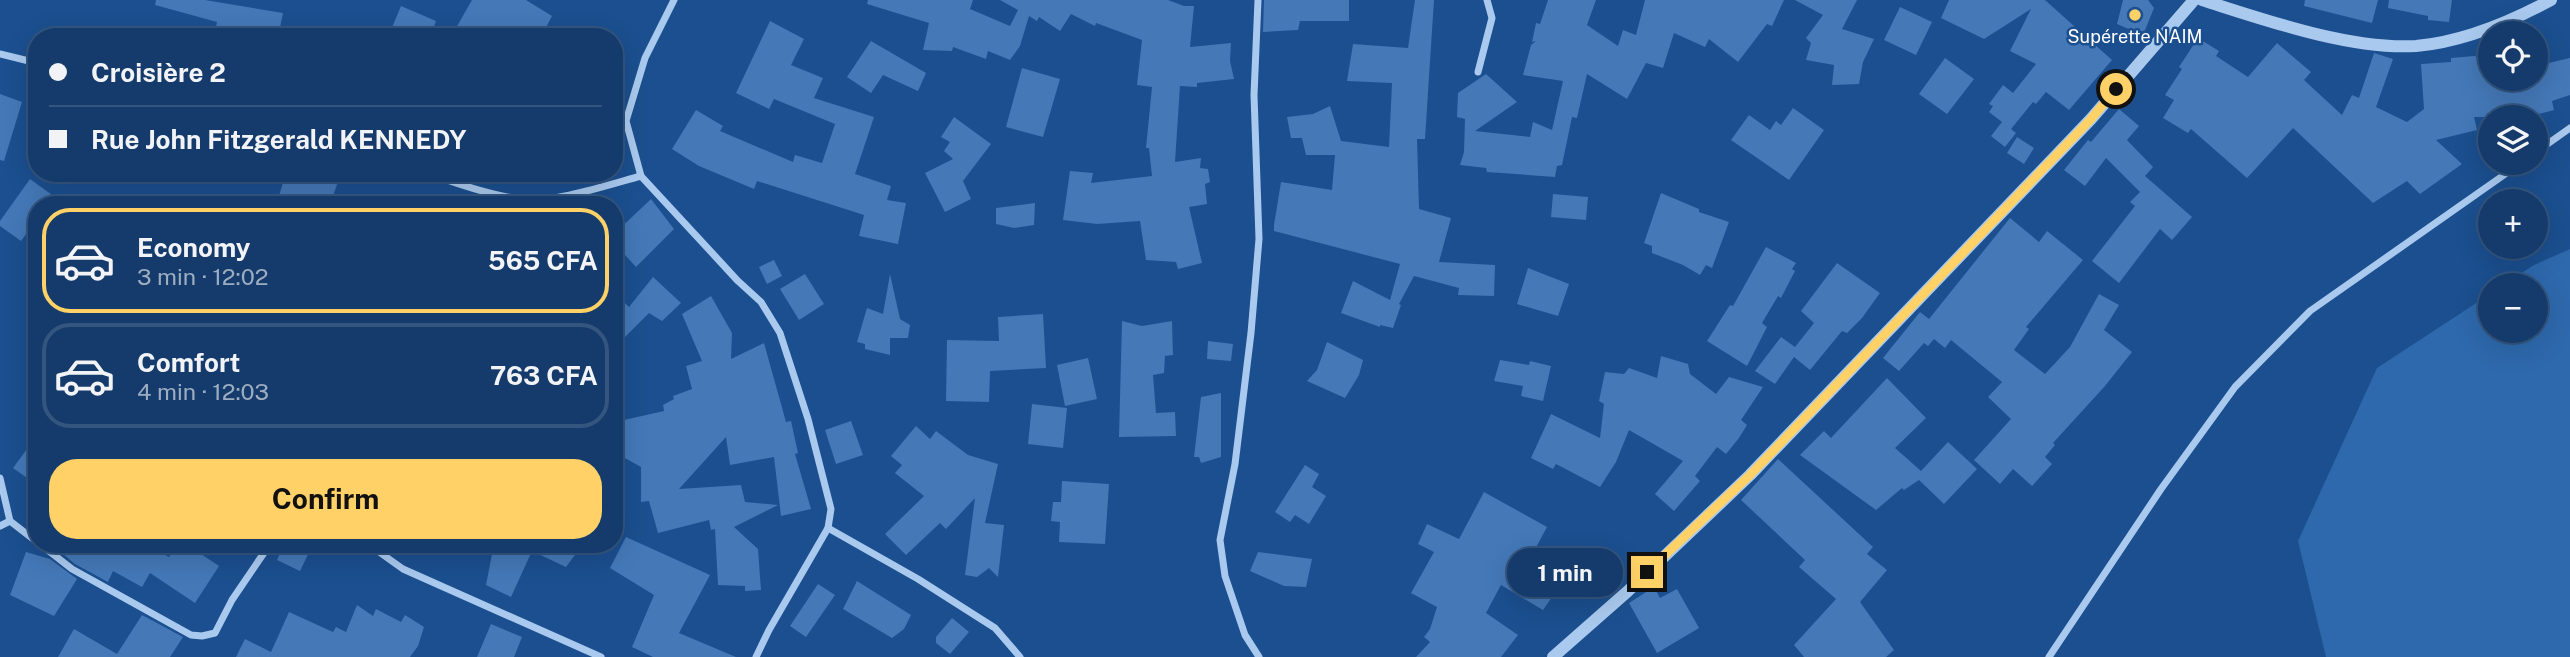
<!DOCTYPE html>
<html lang="en">
<head>
<meta charset="utf-8">
<style>
	:root { --surface:#143b6b; --page:#1d4271; --text:#f1f3f6; --muted:#9dadc1; --line:#33557e; --accent:#ffd166 }
	body { margin:0; font-family:"Public Sans",sans-serif; background:var(--page); color:var(--text); height:100vh; display:flex; flex-direction:column; font-size:26px; white-space:nowrap }
	* { box-sizing:border-box; margin:0 }
	p { font-size:23px; color:var(--muted) }
	.icon { flex:none; width:38px; height:38px; fill:none; stroke:currentColor; stroke-width:2; stroke-linecap:round; stroke-linejoin:round }
	.map { position:relative; flex:1; overflow:hidden }
	.sheet { position:absolute; left:28px; top:196px; width:595px; height:357px; display:flex; flex-direction:column; background:var(--surface); border-radius:28px; box-shadow:0 7px 28px #0002,0 0 0 2px var(--line) }
	.sheet>* { flex:none }
	.guide { position:absolute; left:28px; top:28px; width:595px; height:154px; border-radius:28px; box-shadow:0 7px 28px #0002,0 0 0 2px var(--line); display:grid; align-content:center; height:154px; padding:0 21px; background:var(--surface) }
	.controls { position:absolute; left:2478px; top:21px; display:grid; gap:14px }
	.controls a { display:grid; place-items:center; width:70px; height:70px; border-radius:50%; background:var(--surface); box-shadow:0 7px 28px #0002,0 0 0 2px var(--line); font-size:35px }
	.end { position:absolute; width:32px; height:32px; margin:-16px; border:9px solid #ffd166; background:#111; box-shadow:0 0 0 4px #111 }
	.from { border-radius:50% }
	.bubble { position:absolute; height:49px; border-radius:24px; background:var(--surface); box-shadow:0 7px 28px #0002,0 0 0 2px var(--line); font-size:23px; font-weight:700; line-height:49px; text-align:center }
	.guide b { display:flex; align-items:center; gap:24px; height:66px; font-size:26px }
	.guide b+b { border-top:2px solid var(--line) }
	.guide i { width:18px; height:18px; background:var(--text) }
	ul { padding:12px 0 0; list-style:none }
	li { display:flex; align-items:center; gap:21px; height:105px; margin:0 14px 10px; padding:0 7px; border:4px solid var(--line); border-radius:28px }
	li div { flex:1 }
	li b { display:block; font-size:26px }
	li em { font-style:normal; font-weight:700 }
	li.active { border-color:var(--accent) }
	li>.icon { width:63px; height:63px; stroke-width:1.5 }
	.primary-button { display:flex; gap:14px; margin-top:auto; padding:14px 21px }
	.primary-button a { flex:1; height:80px; border-radius:28px; background:var(--accent); color:#111; font-size:28px; font-weight:700; line-height:80px; text-align:center }
	.map>svg:first-child { display:block }
</style>
</head>
<body>
<div class="map">
<svg width="2570" height="657" viewBox="0 0 2570 657">
	<rect width="100%" height="100%" fill="#1b4f8f"/>
	<!-- green -->
	<path fill="#2e69ad" d="M2570,249V657H2326L2298,541L2377,368L2490,294V331H2536V285H2503L2534,265Z"/>
	<!-- building -->
	<g fill="#4478b7">
		<path d="M156,0H205L283,13L278,37H214L217,22L155,5Z"/>
		<path d="M472,0H526L552,16L541,37H470L456,28Z"/>
		<path d="M868,0H973L970,9L1010,26L1018,10L1000,0H1168L1184,6H1194L1190,47L1231,43L1230,61L1234,79L1197,83V87L1180,86L1175,162L1201,158L1200,168L1208,169L1210,182L1205,184L1207,204L1189,207L1202,263L1178,269L1176,262L1146,260L1140,221L1097,224L1063,220L1070,171L1093,173L1091,183L1152,176L1149,148H1146L1152,87L1137,85L1142,40L1096,23L1095,26L1071,14L1060,31L1039,17L1037,21L1029,16L1020,46L1010,60L988,51L986,59L953,47L952,51L923,50L929,23L867,4Z"/>
		<path d="M1264,0H1349V21H1300L1298,30L1263,32Z"/>
		<path d="M1415,0H1434L1425,139H1417L1419,209L1451,218L1439,262L1495,265L1494,296L1458,295L1459,288L1414,276L1399,304L1401,305L1393,328L1380,325V327L1341,313L1353,281L1390,300L1400,264L1274,231V225L1281,182L1332,190L1335,155H1306L1302,138H1291L1287,117L1313,114L1330,106L1341,141L1389,147L1392,83L1347,81L1353,44L1408,48Z"/>
		<path d="M1548,0H1596L1587,25L1618,46L1623,30L1636,35L1645,0H1784L1772,26L1767,24L1738,62L1709,39L1705,47L1674,33L1663,68L1646,63L1627,99L1587,74L1577,118L1572,117L1562,165L1557,166L1555,177L1487,172L1486,168L1460,165L1464,152L1465,119L1457,117L1458,93L1486,74L1517,102L1475,131L1530,137L1533,122L1552,130L1563,81L1523,75L1531,45L1536,41L1532,42L1536,23L1540,24Z"/>
		<path d="M1795,0H1857L1842,29L1874,39L1863,62L1859,84L1832,85L1834,65L1806,60L1811,43L1806,38L1823,15Z"/>
		<path d="M1949,0H2045L2112,60L2069,110L2046,92L2036,104L2033,102L2011,129L2016,133L2005,147L1991,136L2002,122L1989,112L1993,106L1989,104L2003,85L2013,93L2036,64L2010,51L2031,9L1984,39L1941,18Z"/>
		<path d="M2123,0H2148L2154,8L2143,35L2117,24Z"/>
		<path d="M2305,0H2378L2372,23L2304,6Z"/>
		<path d="M2389,0H2452L2449,22L2428,20V16L2388,8Z"/>
		<path d="M401,6L436,21L430,37H388Z"/>
		<path d="M1900,7L1932,22L1916,55L1884,40Z"/>
		<path d="M770,21L804,39L791,65L823,78L814,98L874,117L855,174L891,186L887,200L906,203L898,244L859,236L864,215L757,181L754,189L699,166L672,149L696,110L723,126L720,131L793,162L795,155L822,163L835,124L774,99L769,109L736,93Z"/>
		<path d="M2198,38L2219,51L2216,56L2248,77L2277,43L2311,72L2304,80L2342,115L2352,95L2359,98L2374,53L2393,59L2376,107L2407,122L2424,109L2421,64L2451,62V58L2474,56L2490,60V79H2536V66L2570,58V95L2552,101L2554,110L2527,117H2474L2477,130L2436,140L2462,164L2420,194L2407,181L2373,203L2293,128L2247,178L2191,129L2188,133L2163,118L2174,100L2165,95L2182,69L2179,67Z"/>
		<path d="M871,41L926,73L918,91L883,75L871,93L847,77Z"/>
		<path d="M1945,58L1974,79L1947,114L1919,94Z"/>
		<path d="M1022,68L1060,79L1043,137L1006,127Z"/>
		<path d="M0,94L22,102L4,161L0,160Z"/>
		<path d="M1793,108L1824,130L1789,180L1731,140L1749,115L1770,130L1776,121L1781,125Z"/>
		<path d="M2119,109L2139,126L2127,140L2153,167L2145,176L2192,217L2172,240L2160,229L2119,283L2092,261L2135,206L2130,202L2140,192L2106,158L2085,186L2064,170L2088,140L2091,142Z"/>
		<path d="M954,117L991,144L963,181L971,199L945,212L925,173L953,159L944,151L950,142L941,137Z"/>
		<path d="M2017,137L2034,148L2024,164L2007,153Z"/>
		<path d="M286,173H341L333,196L324,194L319,205H294L278,199Z"/>
		<path d="M30,179L66,205H37V219L21,241L0,226V221Z"/>
		<path d="M1661,193L1699,209V212L1729,222L1712,268L1706,265L1700,275L1683,265L1652,253V246L1644,243Z"/>
		<path d="M1553,194L1588,197L1586,220L1551,217Z"/>
		<path d="M651,199L674,229L636,267L614,243V234Z"/>
		<path d="M1035,203L1034,225L1014,228L996,224V208Z"/>
		<path d="M2010,218L2039,242L2047,231L2083,260L2026,327L2029,329L2014,350L2045,374L2070,347L2099,294L2119,305L2104,330L2132,352L2105,386L2053,443L2055,445L2045,457L2052,464L2032,486L2013,469L2000,484L1974,460L2011,419L1988,397L2002,382L1951,340L1945,348L1934,339L1928,346L1924,343L1899,371L1883,358L1920,312L1929,319Z"/>
		<path d="M1766,247L1796,263L1792,269L1795,271L1781,298L1778,296L1762,323L1767,327L1747,366L1707,341L1730,305L1733,306Z"/>
		<path d="M774,260L782,276L767,284L759,267Z"/>
		<path d="M1837,263L1880,293L1862,318L1847,333L1842,331L1810,370L1794,357L1775,384L1755,371L1781,337L1795,347L1814,323L1801,311Z"/>
		<path d="M1528,268L1569,284L1558,316L1517,304Z"/>
		<path d="M805,274L824,304L799,320L780,289Z"/>
		<path d="M890,274L900,319L910,325L908,338H890V355L865,349V344L857,342L867,308L883,314Z"/>
		<path d="M653,277L681,303L662,321L649,313L614,348V293L629,307Z"/>
		<path d="M711,296L732,333L731,359L764,343L786,422L791,421L798,453L795,454L811,509L781,516L774,457L730,465L726,437L679,489L741,485L745,502L778,505L734,527L758,549L761,590L745,591V586L718,585L715,529L711,530L709,520L658,533L649,501L641,502V467L623,457L615,422L664,411L663,405L674,399L673,396L692,389L686,366L702,361L682,314Z"/>
		<path d="M1043,314L1046,368L990,371L989,402L946,401L947,340L999,341L998,317Z"/>
		<path d="M1122,321L1142,326L1172,321L1173,355L1165,356L1164,373L1153,375L1156,413L1175,412L1176,436L1119,437Z"/>
		<path d="M1208,341L1233,344L1231,361L1207,359Z"/>
		<path d="M1327,342L1363,360L1359,375L1345,398L1307,381L1317,370Z"/>
		<path d="M1661,356L1688,364L1690,374L1716,394L1729,377L1763,387L1741,420L1747,425L1739,438L1726,454L1717,447L1695,476L1700,481L1674,511L1655,494L1683,461L1629,430L1616,462L1600,487L1556,464L1553,469L1531,458L1551,414L1600,438L1604,404L1599,401L1605,372L1624,374L1629,368L1657,378Z"/>
		<path d="M1088,358L1097,399L1065,406L1057,365Z"/>
		<path d="M1500,360L1529,365L1530,361L1551,366L1543,401L1521,396L1523,386L1494,381Z"/>
		<path d="M1887,378L1926,418L1895,448L1921,471L1948,442L1977,469L1944,504L1919,480L1904,490L1902,488L1876,510L1800,455L1824,431L1831,438Z"/>
		<path d="M1221,393V457L1201,463L1199,457H1194L1201,397Z"/>
		<path d="M1032,404L1067,408L1063,448L1028,444Z"/>
		<path d="M851,421L863,455L836,464L825,430Z"/>
		<path d="M916,426L930,439L936,431L968,455L998,464L985,523L1004,525L998,577L989,568L977,577L965,575L975,498L946,529L940,523L906,555L885,534L924,496L895,473L902,465L891,456Z"/>
		<path d="M27,449L37,456V485L13,468Z"/>
		<path d="M1778,459L1873,547L1867,554L1887,570L1860,602L1894,650L1886,657H1804L1794,645L1836,599L1799,567L1805,560L1741,500Z"/>
		<path d="M1305,465L1319,474L1312,487L1326,496L1309,524L1295,515L1290,522L1275,512Z"/>
		<path d="M1062,481L1109,484L1105,544L1059,542L1060,522L1051,521L1053,502H1061Z"/>
		<path d="M1484,492L1547,527L1533,553L1544,558L1539,569L1561,584L1543,610L1501,585L1486,613L1518,635L1501,657H1416L1430,642L1424,637L1430,629L1437,607L1411,593L1434,552L1418,544L1427,524L1459,539Z"/>
		<path d="M626,537L710,575L679,633L736,657H653L632,647L654,595L610,568Z"/>
		<path d="M58,544H110L130,554L136,544H144L169,557L177,544H186L219,566L195,603L150,573L142,587L113,571L108,582L75,564L57,549Z"/>
		<path d="M284,544H313L300,571L277,560Z"/>
		<path d="M494,544H583L566,567L532,551L511,597L486,585Z"/>
		<path d="M26,552L50,559L77,579L54,616L10,595Z"/>
		<path d="M1258,552L1312,559L1306,587L1284,586L1250,571Z"/>
		<path d="M857,581L911,615L904,629L892,638L843,609Z"/>
		<path d="M818,584L835,595L806,637L790,626Z"/>
		<path d="M1654,587L1660,598L1677,589L1699,628L1657,653L1629,603Z"/>
		<path d="M357,605L373,616L376,609L401,622L405,615L424,627L418,646L410,657H236L245,639L271,652L289,612L333,632L336,627L346,632Z"/>
		<path d="M142,615L183,637L170,657H58L74,629L117,654Z"/>
		<path d="M952,618L969,632L950,654L936,643V637Z"/>
		<path d="M491,624L522,637L514,657H477Z"/>
	</g>
	<g fill="none" stroke-linecap="round" stroke-linejoin="round">
		<!-- minor -->
		<g stroke="#a9c9ee" stroke-width="7">
			<path d="M1258,0L1254,95L1259,239L1251,333L1235,464L1220,540L1225,576L1245,635L1259,657"/>
			<path d="M0,54L37,63"/>
			<path d="M1478,72L1492,18L1487,0"/>
			<path d="M2536,152L2570,128"/>
			<path d="M428,173C457,184 487,194 518,199C552,204 608,185 641,176L738,281L761,302L780,333L808,419L820,466L831,509L828,528L769,630L756,657"/>
			<path d="M641,176L626,121L645,58L674,0"/>
			<path d="M0,478L10,521L37,542"/>
			<path d="M0,526L10,521"/>
			<path d="M828,528L918,579L995,628L1020,657"/>
			<path d="M40,544L72,569L191,635L202,636L215,633L232,600L270,544"/>
			<path d="M368,544L403,569L601,657"/>
			<path d="M2049,657L2161,489L2235,387L2310,311L2521,163"/>
		</g>
		<!-- tertiary -->
		<g stroke="#a9c9ee" stroke-width="12">
			<path d="M2202,0C2265,20 2350,50 2416,46C2463,42 2510,22 2551,0"/>
			<path d="M1553,657L1628,591L1750,475L2091,119L2194,0"/>
		</g>
	</g>
	<g fill="none" stroke-linecap="round" stroke-linejoin="round">
		<!-- route -->
		<path stroke="#ffd166" stroke-width="9" d="M1647,572L1750,475L2091,119L2116,89"/>
	</g>
	<!-- markers -->
	<circle fill="#ffd166" stroke="#1b4f8f" stroke-width="2.5" cx="2135" cy="15" r="7"/>
	<g text-anchor="middle" stroke-width="5" stroke-linejoin="round" paint-order="stroke">
		<!-- poi labels -->
		<g font-size="18" fill="#fff" stroke="#1b4f8f">
			<text x="2135" y="43">Supérette NAIM</text>
		</g>
	</g>
</svg>
<div class="controls">
<a><svg class="icon" aria-label="locate" viewBox="0 0 24 24"><circle cx="12" cy="12" r="6"/><path d="M12 2v4M12 18v4M2 12h4M18 12h4"/></svg></a>
<a><svg class="icon" aria-label="layers" viewBox="0 0 24 24"><path d="M12 4l9 5-9 5-9-5zM3 14l9 5 9-5"/></svg></a>
<a>+</a>
<a>−</a>
</div>
<i class="end from" style="left:2116px;top:89px"></i>
<i class="end" style="left:1647px;top:572px"></i>
<div class="bubble" style="left:1507px;top:548px;width:116px">1 min</div>
<div class="guide">
<b><i class="from"></i>Croisière 2</b>
<b><i></i>Rue John Fitzgerald KENNEDY</b>
</div>
<section class="sheet">
<ul>
<li class="active"><svg class="icon" aria-label="car" viewBox="0 0 24 24"><path d="M5 17H2v-5l4-1 3-4h7l3 4 3 1v5h-3M9 17h6M6 11h13"/><circle cx="7" cy="17" r="2"/><circle cx="17" cy="17" r="2"/></svg><div><b>Economy</b><p>3 min · 12:02</p></div><em>565 CFA</em></li>
<li><svg class="icon" aria-label="car" viewBox="0 0 24 24"><path d="M5 17H2v-5l4-1 3-4h7l3 4 3 1v5h-3M9 17h6M6 11h13"/><circle cx="7" cy="17" r="2"/><circle cx="17" cy="17" r="2"/></svg><div><b>Comfort</b><p>4 min · 12:03</p></div><em>763 CFA</em></li>
</ul>
<div class="primary-button"><a>Confirm</a></div>
</section>
</div>
</body>
</html>
